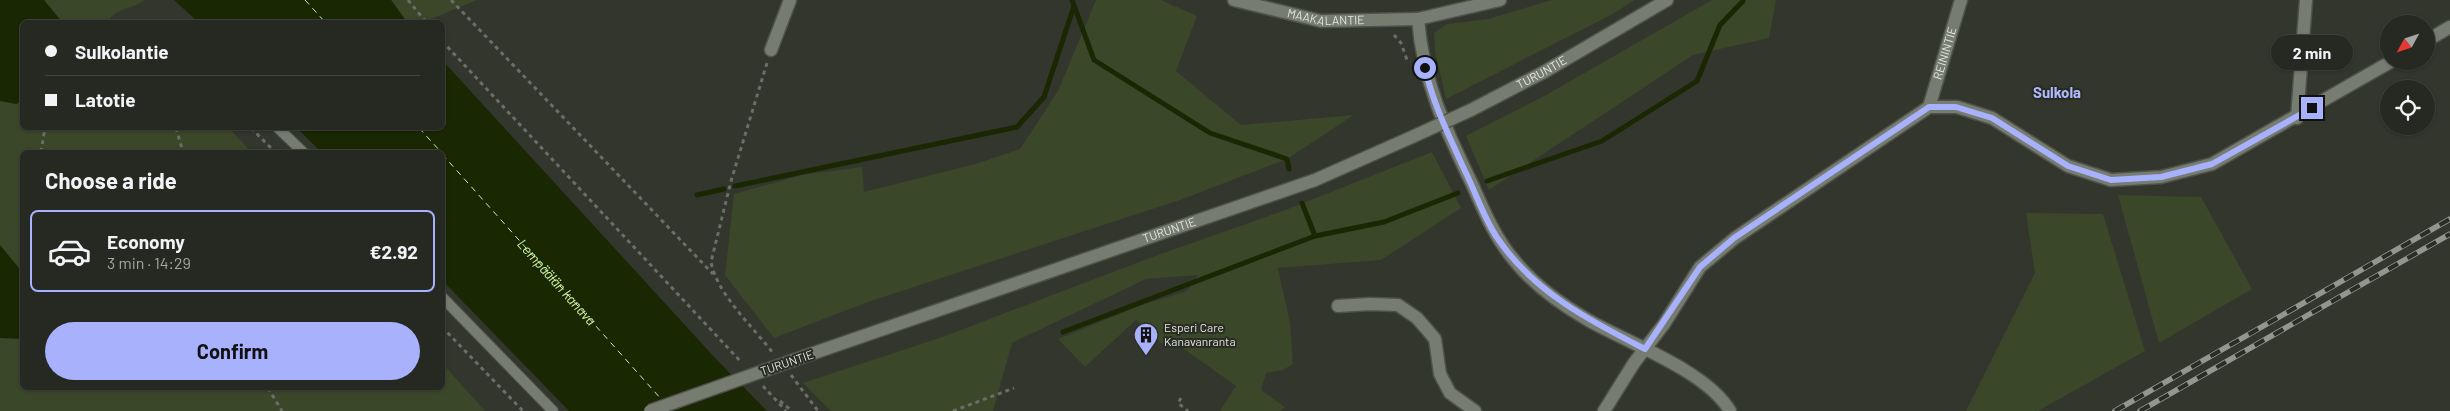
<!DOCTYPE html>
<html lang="en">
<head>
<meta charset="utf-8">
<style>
	:root { --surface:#262822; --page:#32342f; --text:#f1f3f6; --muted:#a4a6a5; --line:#424440; --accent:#a7b1fc }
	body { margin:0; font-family:Barlow,sans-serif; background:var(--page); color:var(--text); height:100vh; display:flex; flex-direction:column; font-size:19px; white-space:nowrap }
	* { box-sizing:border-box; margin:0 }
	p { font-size:16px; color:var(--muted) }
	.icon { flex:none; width:28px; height:28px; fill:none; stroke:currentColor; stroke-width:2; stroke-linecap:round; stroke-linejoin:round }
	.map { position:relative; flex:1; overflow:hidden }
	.drawer { position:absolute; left:20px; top:150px; width:425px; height:240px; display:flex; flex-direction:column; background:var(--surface); border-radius:8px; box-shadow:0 1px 4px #0004,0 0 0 1px var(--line) }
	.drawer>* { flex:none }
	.guide { position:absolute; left:20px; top:20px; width:425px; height:110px; border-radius:8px; box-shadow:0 1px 4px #0004,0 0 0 1px var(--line); display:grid; align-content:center; height:110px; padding:0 25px; background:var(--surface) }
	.needle { width:32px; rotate:230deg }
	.tools { position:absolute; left:2380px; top:15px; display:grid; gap:10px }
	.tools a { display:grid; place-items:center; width:55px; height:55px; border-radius:50%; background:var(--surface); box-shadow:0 1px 4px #0004,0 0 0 1px var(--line); font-size:25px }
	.end { position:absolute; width:22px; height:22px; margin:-11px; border:6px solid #a7b1fc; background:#111; box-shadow:0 0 0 2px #111 }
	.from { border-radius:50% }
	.bubble { position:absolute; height:35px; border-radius:18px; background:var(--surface); box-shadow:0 1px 4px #0004,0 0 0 1px var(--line); font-size:16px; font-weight:700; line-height:35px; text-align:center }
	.guide b { display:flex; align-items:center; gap:18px; height:48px; font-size:19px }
	.guide b+b { border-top:1px solid var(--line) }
	.guide i { width:12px; height:12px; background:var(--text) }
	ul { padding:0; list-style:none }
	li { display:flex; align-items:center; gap:15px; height:82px; margin:0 10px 8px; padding:0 15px; border:2px solid var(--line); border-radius:8px }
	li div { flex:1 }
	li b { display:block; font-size:19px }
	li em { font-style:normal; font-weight:700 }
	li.selected { border-color:var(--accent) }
	li>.icon { width:45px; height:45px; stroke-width:1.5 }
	h2 { padding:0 25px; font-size:22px; line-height:60px }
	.primary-button { display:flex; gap:10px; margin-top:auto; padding:10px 25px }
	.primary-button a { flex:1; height:58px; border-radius:30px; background:var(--accent); color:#111; font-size:20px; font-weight:700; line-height:58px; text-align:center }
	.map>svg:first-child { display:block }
</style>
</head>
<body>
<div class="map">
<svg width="2450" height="411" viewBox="0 0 2450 411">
	<rect width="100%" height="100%" fill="#32362d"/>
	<!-- green -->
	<g fill="#3a4729">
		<path d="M44,0H145C133,10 116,6 108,22H62Z"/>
		<path d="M391,0H477L424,22H407Z"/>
		<path d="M1096,0H1161L1197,16L1176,71L1241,125L1354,115L1287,159L1180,200L868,302L774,338L725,275L734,194L802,175L862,167L864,192L975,164L1020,149L1058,91Z"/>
		<path d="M1552,0H1635L1611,15L1446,99L1435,51L1434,33L1447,24L1488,19Z"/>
		<path d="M1712,0H1776L1769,38L1693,55L1489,190L1466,136L1546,95Z"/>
		<path d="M22,99V128H225L230,129L251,152H22V272L0,245V101L17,104Z"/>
		<path d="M1432,152L1461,208L1381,260L1278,268L1290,323L1293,364L1283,370L1266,373L1261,390L1285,407L1280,411H1220L1236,386L1170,339L1163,345L1136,320L1085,367L1058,339L1142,305L1187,291L1198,275L1146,279L1012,343L993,411H831L803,383L945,336L1144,260L1288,209Z"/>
		<path d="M2118,195L2201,197L2252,289L2159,343Z"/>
		<path d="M2026,213L2103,214L2145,351L2038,411H1966L2035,273Z"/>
		<path d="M15,337L22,339V388H442L443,364L485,411H0V338Z"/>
	</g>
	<!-- water -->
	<g fill="#192703">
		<path d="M0,0H44L62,22H22V60L20,73L22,81V99L17,104L0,101Z"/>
		<path d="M174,0H391L407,22H198Z"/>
		<path d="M443,61L716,359L767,411H569L443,281L442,152H321L297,128H442Z"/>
		<path d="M0,245L22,272V339L0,338Z"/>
	</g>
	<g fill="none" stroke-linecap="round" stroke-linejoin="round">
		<!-- stream -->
		<g stroke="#192703" stroke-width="5">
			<path d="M1072,0L1094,60L1210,133L1287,159L1289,169"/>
			<path d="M1487,181L1602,141L1697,81L1720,25L1743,1"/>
			<path d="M735,186L1017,127L1044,97L1074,6"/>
			<path d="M697,195L724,189"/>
			<path d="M1315,236L1384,222L1458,193"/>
			<path d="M1063,332L1315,236L1302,203"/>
		</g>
		<!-- ferry -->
		<g stroke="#cdf0a3" stroke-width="1" stroke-dasharray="6 5" stroke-linecap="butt">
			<path d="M305,0L325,22"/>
			<path d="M419,128L441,152"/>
			<path id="s1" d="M442,154L662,400"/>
		</g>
		<defs>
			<g id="service">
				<path d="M278,128L303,152"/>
				<path d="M442,297L553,411"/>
			</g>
			<g id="minor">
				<path id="s2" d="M1234,0L1321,21L1418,19"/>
				<path d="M1500,0L1418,19C1423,82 1445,128 1472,184C1484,211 1495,238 1514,260C1533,284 1562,305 1588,320C1628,343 1707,371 1730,411"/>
				<path d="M2426,41L2450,27"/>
				<path d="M771,50L790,0"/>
				<path id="s3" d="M1929,107L1961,0"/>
				<path d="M2297,118L2306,0"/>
				<path d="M1338,306L1370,304L1398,305L1417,318L1435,339L1440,374L1450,393L1475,411"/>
				<path d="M1604,411L1634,363L1664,324L1700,267L1735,238L1929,107H1957L1992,118L2068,166L2111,180L2161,177L2212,164L2392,61"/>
			</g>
			<g id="secondary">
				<path id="s4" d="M1471,110L1544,72L1667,0"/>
				<path id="s5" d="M811,354L1315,180L1412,137"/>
			</g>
		</defs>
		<!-- service casing -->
		<use href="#service" stroke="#4e524a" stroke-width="12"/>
		<!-- minor casing -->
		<use href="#minor" stroke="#4e524a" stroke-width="15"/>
		<!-- secondary casing -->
		<use href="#secondary" stroke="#4e524a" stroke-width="15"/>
		<!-- path -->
		<g stroke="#6b6e66" stroke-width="3" stroke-dasharray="4 4" stroke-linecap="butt">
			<path d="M408,0L426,22"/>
			<path d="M451,0L713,274"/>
			<path d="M1394,35L1401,43L1407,60"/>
			<path d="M442,41L742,363"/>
			<path d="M767,63L731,181L711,262C717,294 753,327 773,353"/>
			<path d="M176,128L183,152"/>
			<path d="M251,128L275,152"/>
			<path d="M41,152L45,128"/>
			<path d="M442,327L523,411"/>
			<path d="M791,375L818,411"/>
			<path d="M763,386L786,411"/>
			<path d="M268,388L282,411"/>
			<path d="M1181,398L1178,403L1188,411"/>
			<path d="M780,401L792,411"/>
			<path d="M953,411L1014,388"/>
		</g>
		<!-- service -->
		<use href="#service" stroke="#777c71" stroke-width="10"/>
		<!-- minor -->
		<use href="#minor" stroke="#777c71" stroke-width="12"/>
		<!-- secondary -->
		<use href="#secondary" stroke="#777c71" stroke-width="12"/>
		<defs>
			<g id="rail">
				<path d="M2115,411L2450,219"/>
				<path d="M2140,411L2450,234"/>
			</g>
		</defs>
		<!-- rail casing -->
		<use href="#rail" stroke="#93968f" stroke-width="5.5"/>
		<!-- rail -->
		<use href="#rail" stroke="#282c23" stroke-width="4" stroke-dasharray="11" stroke-linecap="butt"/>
		<defs>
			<g id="secondary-bridge">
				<path d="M1412,137L1471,110"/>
				<path d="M650,411L811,354"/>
			</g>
		</defs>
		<!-- secondary-bridge casing -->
		<use href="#secondary-bridge" stroke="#4e524a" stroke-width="15" stroke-linecap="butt"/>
		<!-- secondary-bridge -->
		<use href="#secondary-bridge" stroke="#777c71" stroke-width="12"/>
	</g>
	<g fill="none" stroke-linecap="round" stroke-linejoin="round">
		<!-- route -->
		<path stroke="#a7b1fc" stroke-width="6" d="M1425,68C1433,104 1450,138 1465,171C1476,193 1484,219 1498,239C1534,292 1590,321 1645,349L1700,267L1734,238L1929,107H1956L1992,118L2068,166L2111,180L2161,177L2212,164L2312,108"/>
	</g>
	<!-- icons -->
	<defs>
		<symbol id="building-pin" viewBox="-11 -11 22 30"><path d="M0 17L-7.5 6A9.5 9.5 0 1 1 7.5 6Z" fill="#a7b1fc" stroke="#282c23"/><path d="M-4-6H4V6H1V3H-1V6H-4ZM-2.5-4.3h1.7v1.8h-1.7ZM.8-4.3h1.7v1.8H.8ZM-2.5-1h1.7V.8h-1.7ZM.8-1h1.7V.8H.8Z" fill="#111"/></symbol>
	</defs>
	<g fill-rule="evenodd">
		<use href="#building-pin" x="1132" y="321" width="28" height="38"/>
	</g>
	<g text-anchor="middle" stroke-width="4" stroke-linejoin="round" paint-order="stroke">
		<!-- street labels -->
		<g font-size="12" fill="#e2e5df" stroke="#282c23">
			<text dy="4" stroke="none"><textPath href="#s2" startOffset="94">MAAKALANTIE</textPath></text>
			<text dy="4" stroke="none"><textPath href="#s3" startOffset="56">REININTIE</textPath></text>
			<text dy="4" stroke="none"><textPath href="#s4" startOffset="80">TURUNTIE</textPath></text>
			<text dy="4" stroke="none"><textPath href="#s5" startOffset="379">TURUNTIE</textPath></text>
			<text transform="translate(787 363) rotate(-19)" y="4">TURUNTIE</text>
		</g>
		<!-- poi labels -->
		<g font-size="12" fill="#e2e5df" stroke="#282c23" text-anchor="start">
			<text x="1164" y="332">Esperi Care<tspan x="1164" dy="14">Kanavanranta</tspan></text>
		</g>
		<!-- water labels -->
		<g font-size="14" font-style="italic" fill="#cdf0a3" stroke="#282c23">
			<text dy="5" stroke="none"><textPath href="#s1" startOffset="172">Lempäälän kanava</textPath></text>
		</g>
		<!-- quarter labels -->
		<g font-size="15" font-weight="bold" fill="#b0b9ff" stroke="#282c23">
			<text x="2057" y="98">Sulkola</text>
		</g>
	</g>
</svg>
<div class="tools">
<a><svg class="needle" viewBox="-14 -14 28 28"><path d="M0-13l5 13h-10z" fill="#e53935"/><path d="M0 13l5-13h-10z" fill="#a4a6a5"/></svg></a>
<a><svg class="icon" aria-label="locate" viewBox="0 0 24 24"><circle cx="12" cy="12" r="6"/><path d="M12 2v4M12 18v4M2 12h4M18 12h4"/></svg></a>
</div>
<i class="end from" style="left:1425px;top:68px"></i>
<i class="end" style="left:2312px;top:108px"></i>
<div class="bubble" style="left:2271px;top:35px;width:82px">2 min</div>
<div class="guide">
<b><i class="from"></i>Sulkolantie</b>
<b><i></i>Latotie</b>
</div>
<section class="drawer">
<h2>Choose a ride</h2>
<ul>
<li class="selected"><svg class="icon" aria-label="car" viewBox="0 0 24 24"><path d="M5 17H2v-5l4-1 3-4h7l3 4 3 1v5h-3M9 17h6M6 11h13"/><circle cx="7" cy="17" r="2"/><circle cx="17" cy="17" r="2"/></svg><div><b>Economy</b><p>3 min · 14:29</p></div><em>€2.92</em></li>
</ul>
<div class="primary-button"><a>Confirm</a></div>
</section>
</div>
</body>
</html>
